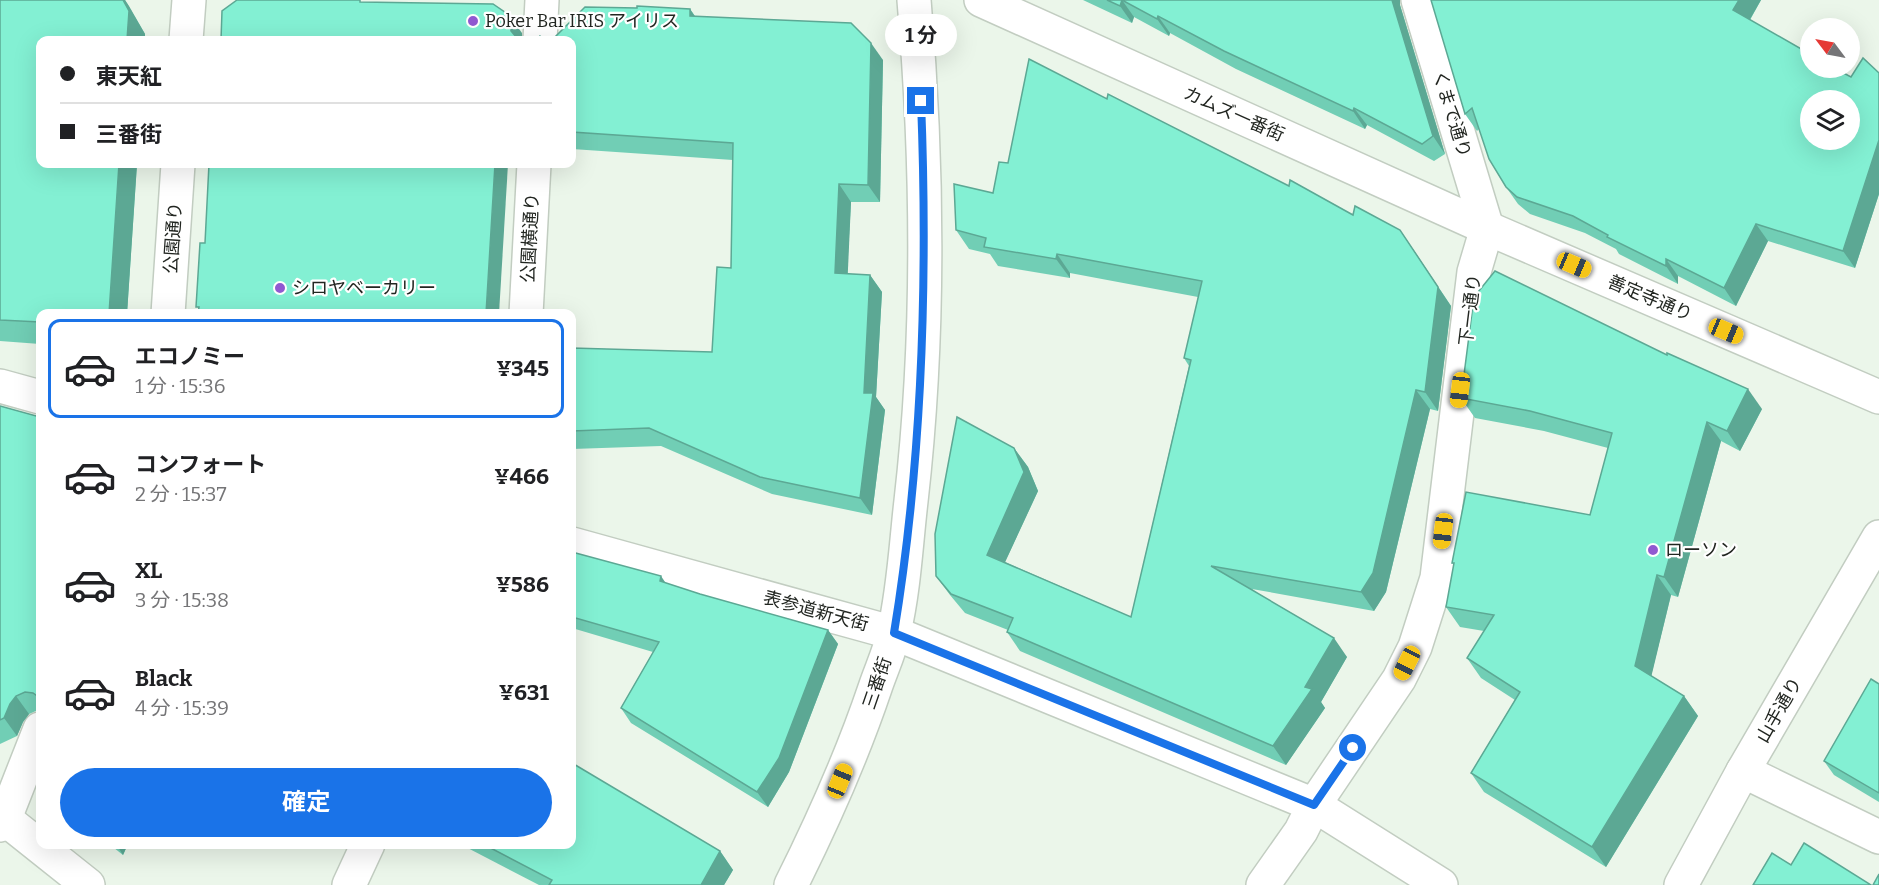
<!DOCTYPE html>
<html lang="ja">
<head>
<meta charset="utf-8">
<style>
	:root { --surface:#fff; --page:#f6f6f6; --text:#202124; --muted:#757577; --line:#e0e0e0; --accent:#1a73e8 }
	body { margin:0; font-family:Bitter,"Noto Sans JP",serif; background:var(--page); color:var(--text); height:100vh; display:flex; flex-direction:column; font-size:22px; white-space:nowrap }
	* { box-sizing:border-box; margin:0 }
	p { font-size:20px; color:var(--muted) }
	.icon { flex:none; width:33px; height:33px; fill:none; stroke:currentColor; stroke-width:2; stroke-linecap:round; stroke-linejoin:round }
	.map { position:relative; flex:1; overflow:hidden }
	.details { position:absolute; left:36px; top:309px; width:540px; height:540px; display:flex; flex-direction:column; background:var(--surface); border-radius:12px; box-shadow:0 6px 24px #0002 }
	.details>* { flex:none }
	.guide { position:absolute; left:36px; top:36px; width:540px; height:132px; border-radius:12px; box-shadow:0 6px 24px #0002; display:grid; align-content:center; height:132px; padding:0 24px; background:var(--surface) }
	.needle { width:39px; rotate:302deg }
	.tools { position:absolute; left:1800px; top:18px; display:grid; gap:12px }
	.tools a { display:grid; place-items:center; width:60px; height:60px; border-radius:50%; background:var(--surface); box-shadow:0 6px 24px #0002; font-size:30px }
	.end { position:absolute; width:27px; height:27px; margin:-14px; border:8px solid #1a73e8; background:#fff; box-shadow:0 0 0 3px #fff }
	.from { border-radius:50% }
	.bubble { position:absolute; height:42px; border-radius:21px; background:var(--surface); box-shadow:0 6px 24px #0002; font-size:20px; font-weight:700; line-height:42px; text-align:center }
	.car { position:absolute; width:18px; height:36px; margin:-18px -9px; border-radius:8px; box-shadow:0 0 4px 2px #0007; background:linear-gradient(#f5c518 24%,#345 0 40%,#f5c518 0 76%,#345 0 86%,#f5c518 0) }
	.guide b { display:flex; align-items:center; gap:21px; height:57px; font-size:22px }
	.guide b+b { border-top:2px solid var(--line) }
	.guide i { width:15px; height:15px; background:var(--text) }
	ul { padding:10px 0 0; list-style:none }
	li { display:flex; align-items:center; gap:18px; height:99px; margin:0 12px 9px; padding:0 12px; border:3px solid transparent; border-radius:12px }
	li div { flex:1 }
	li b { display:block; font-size:22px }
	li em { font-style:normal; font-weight:700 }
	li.on { border-color:var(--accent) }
	li>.icon { width:54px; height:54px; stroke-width:1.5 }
	.button { display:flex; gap:12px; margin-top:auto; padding:12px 24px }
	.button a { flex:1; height:69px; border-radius:36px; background:var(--accent); color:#fff; font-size:24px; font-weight:700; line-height:69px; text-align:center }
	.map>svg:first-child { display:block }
</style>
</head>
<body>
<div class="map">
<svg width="1879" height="885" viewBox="0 0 1879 885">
	<rect width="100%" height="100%" fill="#ebf6ea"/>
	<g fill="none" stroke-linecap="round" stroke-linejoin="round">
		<defs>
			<g id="pedestrian">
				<path d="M981,0L1487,228"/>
				<path d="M1418,0L1487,228"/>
				<path d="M0,386L40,397"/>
				<path d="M572,544L894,633"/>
			</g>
			<g id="minor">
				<path d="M186,40L189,0"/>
				<path d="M540,40L542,0"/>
				<path d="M168,314L178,164"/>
				<path d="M526,314L534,164"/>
				<path d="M894,633L1314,805L1441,885"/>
				<path d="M1743,771L1879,837"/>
				<path d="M0,815L88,885"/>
				<path d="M0,825L5,818L40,729"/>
				<path d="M349,885L368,844"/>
				<path d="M791,885C823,821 852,756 875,688C881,670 890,651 894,632C904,589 906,544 911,501C930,335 928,166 914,0"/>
				<path d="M1263,885L1301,831L1314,805L1399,679L1415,647L1437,578L1474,272L1487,228"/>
			</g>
			<g id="tertiary">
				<path d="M1487,228L1879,397"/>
				<path d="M1681,885L1743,771L1879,537"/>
			</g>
		</defs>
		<!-- pedestrian casing -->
		<use href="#pedestrian" stroke="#c2cdc1" stroke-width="36"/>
		<!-- minor casing -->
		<use href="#minor" stroke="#c2cdc1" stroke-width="36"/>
		<!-- tertiary casing -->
		<use href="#tertiary" stroke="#c2cdc1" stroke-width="36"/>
		<!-- pedestrian -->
		<use href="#pedestrian" stroke="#fff" stroke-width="33"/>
		<!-- minor -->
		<use href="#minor" stroke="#fff" stroke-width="33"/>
		<!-- tertiary -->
		<use href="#tertiary" stroke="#fff" stroke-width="33"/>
	</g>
	<!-- wall -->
	<g fill="#71ceb5">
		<path d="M0,0H125L145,34L40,164H137L127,314H40V344L0,341Z"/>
		<path d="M1083,0H1400V5L1445,154L1434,161L1367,125L1365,129L1236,69L1170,33L1169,36L1134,17L1132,23Z"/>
		<path d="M1431,0H1761L1750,20L1851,77L1879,73V194L1855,268L1768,241L1736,306L1678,276V284L1619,254L1616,249L1585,233L1530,214L1518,204L1506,187L1479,129L1477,131L1465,114Z"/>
		<path d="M637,8L690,9L695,16L883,60L880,202H851L847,274L870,275L882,292L876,397L885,410L872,515L772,494L661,446L572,449V348L712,352L731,268L733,160L572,149V40Z"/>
		<path d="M1107,99L1413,249L1451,306L1438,411L1430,409L1386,592L1374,611L1252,589L1347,657L1321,702L1325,708L1286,765L1020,651L1007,632L1008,630L965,613L950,595L936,576L1014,448L1028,467L1038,491L1005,562L1131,617L1189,366L1184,358L1198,297L1070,273V278L998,266L990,254L969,249L956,230L993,193L1008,163Z"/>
		<path d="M1461,398L1762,409L1740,451L1721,441L1678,597L1671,595L1651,676L1684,696L1698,716L1606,867L1484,792L1471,773L1515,700L1481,678L1467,658L1484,631L1460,627L1446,607L1454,565L1452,563L1590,515L1608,448L1544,431L1475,418Z"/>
		<path d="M0,406L40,417V711L38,710L29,714L23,722L17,736L0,744Z"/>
		<path d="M572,552L700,594L828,630L838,644L789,772L768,807L631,723L621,708L653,652L572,628Z"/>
		<path d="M1879,684V802L1834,775L1824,761Z"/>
		<path d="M109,844H128L123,855Z"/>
		<path d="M460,844H572L720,851L733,870L724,885H539Z"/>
	</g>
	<!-- shaded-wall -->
	<g fill="#5ca894">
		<path d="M123,0H125L129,6L145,34V40H127Z"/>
		<path d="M1122,0L1134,17L1132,23L1120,6Z"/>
		<path d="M1392,0H1400V5L1445,154L1433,136Z"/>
		<path d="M1739,0H1761L1745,28L1733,10Z"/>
		<path d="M690,9L702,27L690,16Z"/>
		<path d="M509,15L522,33V40H518L511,31Z"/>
		<path d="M1158,16L1170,33L1169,36L1157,19Z"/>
		<path d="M871,43L883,60L880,202L868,185Z"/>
		<path d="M1354,108L1367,125L1365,129L1353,111Z"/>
		<path d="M1879,140V194L1855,268L1843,251Z"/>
		<path d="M119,164H137L127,314H109Z"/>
		<path d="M495,164H508L499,314H486Z"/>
		<path d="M839,184L851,202L847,291L835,273Z"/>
		<path d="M1756,224L1768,241L1736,306L1724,288Z"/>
		<path d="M1400,230L1451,306L1438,411L1425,392Z"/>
		<path d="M1057,254L1070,273V278L1056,259Z"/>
		<path d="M1666,259L1678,276V284L1666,266Z"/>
		<path d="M870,275L882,292L876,397L885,410L872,515L860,498L864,393Z"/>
		<path d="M1748,389L1762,409L1740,451L1727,431Z"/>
		<path d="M1416,390L1430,409L1386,592L1374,611L1361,592Z"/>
		<path d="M1707,422L1721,441L1678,597L1664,577Z"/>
		<path d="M1014,448L1028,467L1038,491L1000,573L987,555Z"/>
		<path d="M1657,575L1671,595L1649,686L1635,666Z"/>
		<path d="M661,576L671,591L660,581Z"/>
		<path d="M828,630L838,644L789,772L768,807L757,792Z"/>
		<path d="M1334,638L1347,657L1321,702L1325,708L1286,765L1273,746L1305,687Z"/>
		<path d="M16,696L29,714L23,722L17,736L4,718L10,704Z"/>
		<path d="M1684,696L1698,716L1606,867L1592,847Z"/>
		<path d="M116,844H128L123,855Z"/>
		<path d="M720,851L733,870L724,885H701Z"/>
	</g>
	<!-- building -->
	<g fill="#83f0d3" stroke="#5ca894" stroke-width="1.5" fill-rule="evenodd">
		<path d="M0,0H123L129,11L127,40H40V164H119L109,314H40V322L0,320Z"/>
		<path d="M237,0H360V2L493,4L509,15L511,31L517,38L525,40H221L222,11Z"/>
		<path d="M1107,0H1392L1433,136L1422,144L1354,108L1353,111L1224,51L1158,16L1157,19L1122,0L1120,6Z"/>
		<path d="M1431,0H1739L1733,10L1810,54V68H1834L1851,77L1863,58L1879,73V140L1843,251L1756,224L1724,288L1666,259V266L1607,237L1608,235L1573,216L1517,197L1506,187L1489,159L1472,108L1465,114ZM1810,100H1850V140H1810Z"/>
		<path d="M637,6L690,9V16L851,23L871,43L868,185L839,184L835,273L870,275L864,393H873L860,498L760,477L649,428L572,431V348L712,352L717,267L731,268L733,143L572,132V40H552L585,7L637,8Z"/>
		<path d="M540,36L546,40H531H536Z"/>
		<path d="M1029,59L1107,99L1108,94L1289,186L1290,180L1353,215L1355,206L1400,230L1438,287L1425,392L1416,390L1373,573L1361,592L1211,566L1334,638L1305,687L1312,689L1273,746L1007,632L1013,618L951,594L936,576L935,534L957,417L1014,448L1024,472L987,555L1131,617L1191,360L1184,358L1202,281L1057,254L1056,259L984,247L986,238L956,230L954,184L993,193L999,162L1008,163Z"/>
		<path d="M209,164H495L486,314H198L199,307H196L200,243H205Z"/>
		<path d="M1495,271L1667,355V353L1748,389L1727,431L1707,422L1664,577L1657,575L1635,666L1684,696L1592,847L1471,773L1520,692L1467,658L1494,615L1446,607L1454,563H1452L1466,492L1590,515L1612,433L1530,411L1461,398L1474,297Z"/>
		<path d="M0,406L40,417V698L33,693L25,692L16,696L10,704L4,718L0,720Z"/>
		<path d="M572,552L661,576L660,581L700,594L828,630L779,758L757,792L621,708L659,642L572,617Z"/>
		<path d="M1871,679L1879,684V793L1824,761Z"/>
		<path d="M572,763L720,851L701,885H549L552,880L483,844H572Z"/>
		<path d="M1804,843L1871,885H1753L1772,853L1791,865Z"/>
		<path d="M1879,874V885H1873Z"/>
	</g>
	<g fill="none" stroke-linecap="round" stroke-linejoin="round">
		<!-- route -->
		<path stroke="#1a73e8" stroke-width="8" d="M921,101C928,279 923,457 894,633L1314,805L1353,748"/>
	</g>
	<!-- markers -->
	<g fill="#9059d1" stroke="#fff" stroke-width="2">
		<circle cx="473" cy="21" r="6"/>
		<circle cx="280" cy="288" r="6"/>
		<circle cx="1653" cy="550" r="6"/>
	</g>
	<g text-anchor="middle" stroke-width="4.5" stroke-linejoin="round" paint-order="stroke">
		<!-- poi labels -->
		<g font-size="18" fill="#222621" stroke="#fff" text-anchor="start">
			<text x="485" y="27">Poker Bar IRIS アイリス</text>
			<text x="292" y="294">シロヤベーカリー</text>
			<text x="1665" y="556">ローソン</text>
		</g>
		<!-- street labels -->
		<g font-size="18" fill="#222621" stroke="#fff">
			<text transform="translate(1234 114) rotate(24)" y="6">カムズ一番街</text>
			<text transform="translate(1452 114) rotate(73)" y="6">くまで通り</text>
			<text transform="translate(173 238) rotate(-86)" y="6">公園通り</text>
			<text transform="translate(530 238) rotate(-87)" y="6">公園横通り</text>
			<text transform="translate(1650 298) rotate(23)" y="6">善定寺通り</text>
			<text transform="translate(1470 310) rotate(-83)" y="6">下一通り</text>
			<text transform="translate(816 611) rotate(15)" y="6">表参道新天街</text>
			<text transform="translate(877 683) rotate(-71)" y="6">三番街</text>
			<text transform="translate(1779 710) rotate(-60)" y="6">山手通り</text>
		</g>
	</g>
</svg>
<div class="tools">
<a><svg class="needle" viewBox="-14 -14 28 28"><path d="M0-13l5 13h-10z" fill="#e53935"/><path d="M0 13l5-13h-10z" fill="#757577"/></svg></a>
<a><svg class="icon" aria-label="layers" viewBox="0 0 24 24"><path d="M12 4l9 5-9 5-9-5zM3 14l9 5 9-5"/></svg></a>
</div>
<i class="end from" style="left:1353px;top:748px"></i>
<i class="end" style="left:921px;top:101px"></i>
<div class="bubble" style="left:885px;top:14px;width:72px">1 分</div>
<i class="car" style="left:1574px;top:265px;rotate:113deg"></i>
<i class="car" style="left:1726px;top:331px;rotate:113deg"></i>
<i class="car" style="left:1460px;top:390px;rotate:187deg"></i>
<i class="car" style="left:1443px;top:531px;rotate:187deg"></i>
<i class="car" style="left:1407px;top:663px;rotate:207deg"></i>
<i class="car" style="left:840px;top:781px;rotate:22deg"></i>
<div class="guide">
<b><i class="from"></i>東天紅</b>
<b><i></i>三番街</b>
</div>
<section class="details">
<ul>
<li class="on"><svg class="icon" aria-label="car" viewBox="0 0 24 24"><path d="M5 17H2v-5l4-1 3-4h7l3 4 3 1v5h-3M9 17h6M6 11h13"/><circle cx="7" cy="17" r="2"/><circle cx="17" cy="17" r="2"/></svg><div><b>エコノミー</b><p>1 分 · 15:36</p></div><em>¥345</em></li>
<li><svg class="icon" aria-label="car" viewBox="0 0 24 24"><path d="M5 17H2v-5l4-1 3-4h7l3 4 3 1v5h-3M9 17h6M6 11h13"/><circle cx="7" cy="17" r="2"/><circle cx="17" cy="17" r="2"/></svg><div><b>コンフォート</b><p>2 分 · 15:37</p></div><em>¥466</em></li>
<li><svg class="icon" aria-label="car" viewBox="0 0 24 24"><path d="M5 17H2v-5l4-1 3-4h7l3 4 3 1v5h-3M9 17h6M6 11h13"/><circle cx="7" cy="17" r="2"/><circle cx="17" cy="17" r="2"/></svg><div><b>XL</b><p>3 分 · 15:38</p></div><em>¥586</em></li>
<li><svg class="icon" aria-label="car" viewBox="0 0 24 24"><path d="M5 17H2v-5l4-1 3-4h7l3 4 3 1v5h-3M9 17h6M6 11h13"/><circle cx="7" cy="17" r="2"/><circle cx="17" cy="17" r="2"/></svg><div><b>Black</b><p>4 分 · 15:39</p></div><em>¥631</em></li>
</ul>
<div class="button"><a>確定</a></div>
</section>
</div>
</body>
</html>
